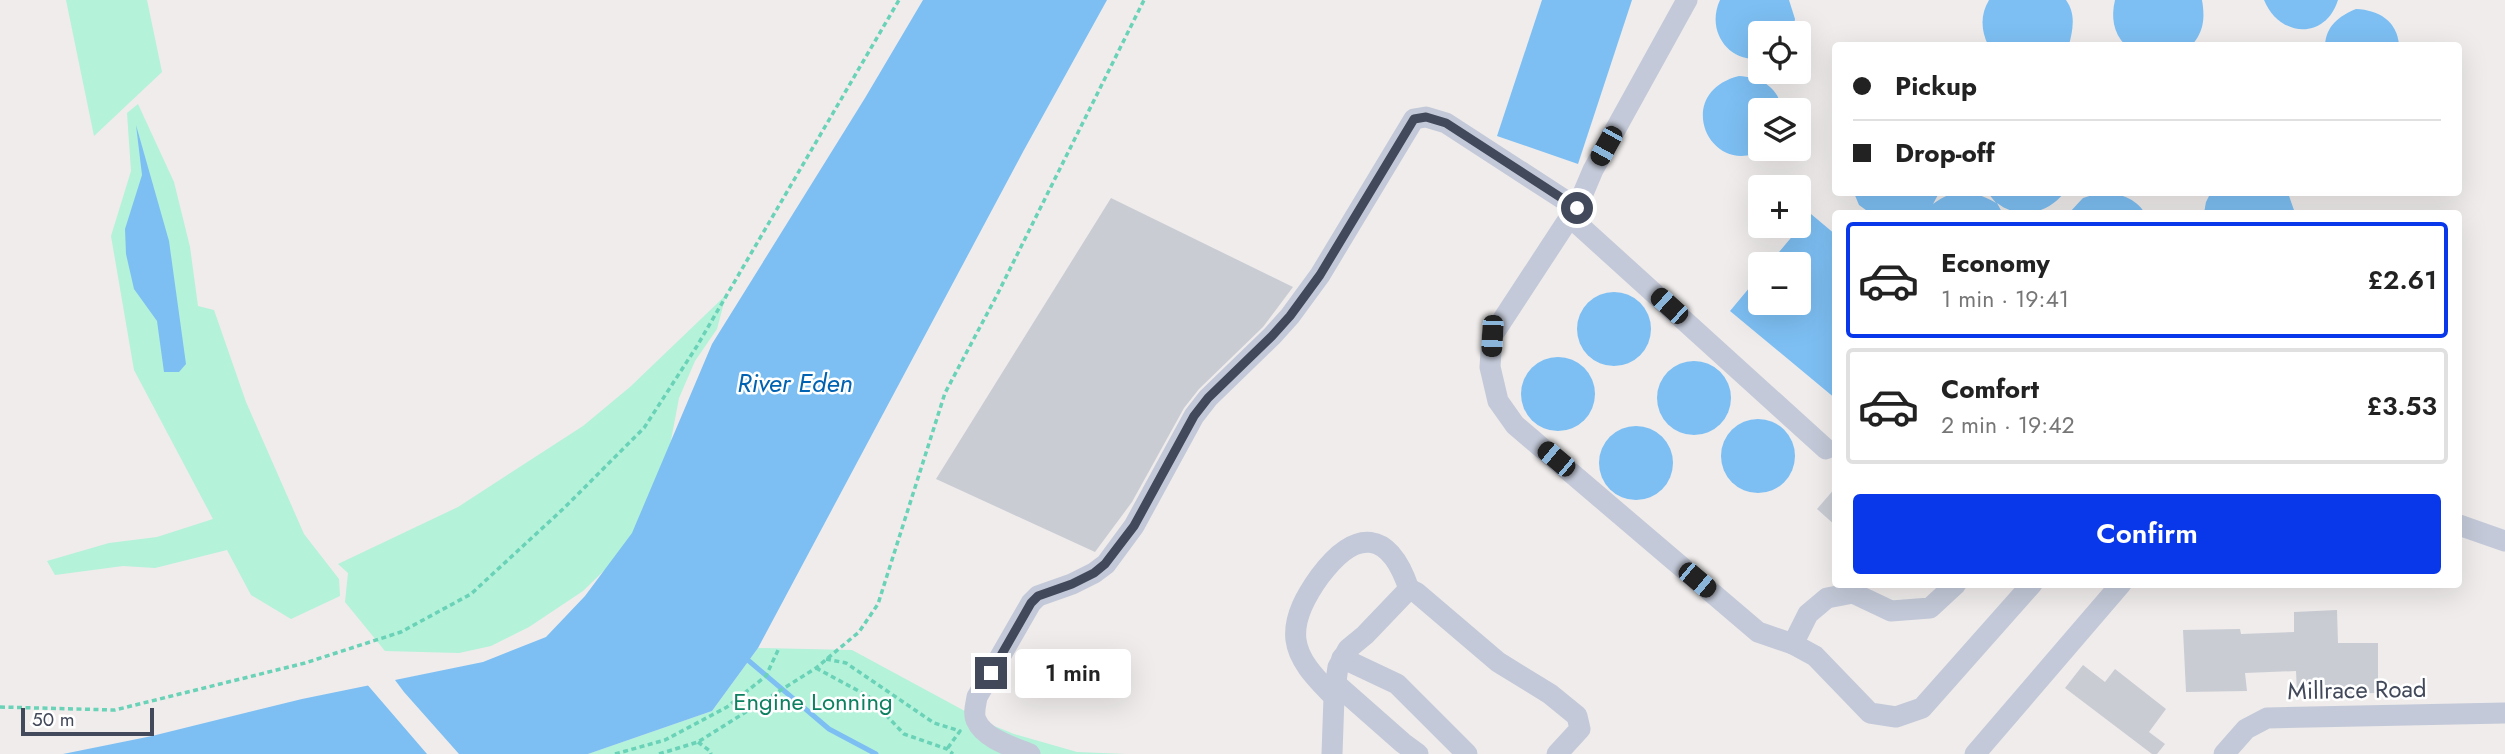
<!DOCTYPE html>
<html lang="en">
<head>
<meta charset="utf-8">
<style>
	:root { --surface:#fff; --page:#f6f6f6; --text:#222; --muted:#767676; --line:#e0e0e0; --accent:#0937ea }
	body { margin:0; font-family:Jost,sans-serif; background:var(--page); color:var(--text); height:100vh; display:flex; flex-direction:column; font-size:26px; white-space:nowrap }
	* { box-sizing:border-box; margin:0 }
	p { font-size:23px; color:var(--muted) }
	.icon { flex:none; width:38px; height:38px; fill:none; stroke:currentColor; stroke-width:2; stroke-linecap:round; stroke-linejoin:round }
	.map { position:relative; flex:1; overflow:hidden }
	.side { position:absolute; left:1832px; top:210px; width:630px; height:378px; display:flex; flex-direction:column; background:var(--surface); border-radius:7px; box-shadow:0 7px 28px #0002 }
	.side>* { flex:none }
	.guide { position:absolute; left:1832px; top:42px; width:630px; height:154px; border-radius:7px; box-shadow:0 7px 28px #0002; display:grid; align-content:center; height:154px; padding:0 21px; background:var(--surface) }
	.buttons { position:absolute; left:1748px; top:21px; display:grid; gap:14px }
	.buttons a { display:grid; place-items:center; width:63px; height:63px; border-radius:7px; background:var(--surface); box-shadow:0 7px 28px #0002; font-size:35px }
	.scale { position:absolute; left:21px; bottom:18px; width:133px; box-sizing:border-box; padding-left:7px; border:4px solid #42495a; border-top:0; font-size:19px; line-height:24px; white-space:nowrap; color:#42495a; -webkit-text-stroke:5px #fff; paint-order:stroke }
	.end { position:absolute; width:32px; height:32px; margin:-16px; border:9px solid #42495a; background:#fff; box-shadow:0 0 0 4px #fff }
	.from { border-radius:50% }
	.bubble { position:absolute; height:49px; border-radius:7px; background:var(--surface); box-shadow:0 7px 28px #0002; font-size:23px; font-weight:600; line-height:49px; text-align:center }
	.car { position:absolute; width:21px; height:42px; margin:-21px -10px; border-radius:9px; box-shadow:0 0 5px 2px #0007; background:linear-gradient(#222 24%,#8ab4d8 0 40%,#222 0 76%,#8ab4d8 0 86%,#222 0) }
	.guide b { display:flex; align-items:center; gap:24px; height:66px; font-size:26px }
	.guide b+b { border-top:2px solid var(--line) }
	.guide i { width:18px; height:18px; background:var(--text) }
	ul { padding:12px 0 0; list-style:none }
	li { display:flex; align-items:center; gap:21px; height:116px; margin:0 14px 10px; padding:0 7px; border:4px solid var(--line); border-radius:7px }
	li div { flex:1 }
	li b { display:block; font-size:26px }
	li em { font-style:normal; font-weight:600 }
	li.selected { border-color:var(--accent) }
	li>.icon { width:63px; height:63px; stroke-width:1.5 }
	.primary-button { display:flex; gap:14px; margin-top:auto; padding:14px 21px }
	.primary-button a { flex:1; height:80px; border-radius:7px; background:var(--accent); color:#fff; font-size:28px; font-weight:600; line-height:80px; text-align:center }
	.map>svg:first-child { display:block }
</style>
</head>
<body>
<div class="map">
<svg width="2505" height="754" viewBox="0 0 2505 754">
	<rect width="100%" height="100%" fill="#efeceb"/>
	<!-- green -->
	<g fill="#b4f2da">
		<path d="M66,0H147L162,72L94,136Z"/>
		<path d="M138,104L174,182L190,247L198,306L214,310L246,402L304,534L339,579L340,596L291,619L251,595L227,550L155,568L123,566L55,575L47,561L109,543L157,537L213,519L134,370L111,236L131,171L127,113Z"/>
		<path d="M726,295L717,329L695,361L679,398L668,456L646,512L615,560L583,591L529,627L491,646L459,653L385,651L345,602L348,573L338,564L458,507L583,426L630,387Z"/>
		<path d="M758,648L852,650L987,723L1014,734L1077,752L1126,754H588L712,711Z"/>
	</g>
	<!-- water -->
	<g fill="#7dbff3">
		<path d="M923,0H1107L1024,150L758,648L712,711L588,754H63L152,736L302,699L483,662L546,637L585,596L632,533L712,344L865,98Z"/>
		<path d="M1542,0H1632L1578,164L1497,136Z"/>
		<path d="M1720,0H1789L1795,19L1793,32L1760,33V59C1727,62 1706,30 1720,0Z"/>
		<path d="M1989,0H2066C2076,14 2073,29 2069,45H1988C1981,30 1980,15 1989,0Z"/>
		<path d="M2115,0H2202C2205,18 2204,31 2192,45H2125C2113,32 2111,17 2115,0Z"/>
		<path d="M2264,0H2338C2325,41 2279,37 2264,0Z"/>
		<path d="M2356,9C2379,10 2397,21 2399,45H2325C2326,26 2339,16 2356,9Z"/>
		<path d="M1739,76C1760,77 1779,87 1782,110H1760V149H1765C1710,181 1671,93 1739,76Z"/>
		<path d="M136,125L169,241L186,364L179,372H164L157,321L134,289L126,254L125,229L142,175Z"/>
		<path d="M2102,192C2120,194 2134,197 2145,213H2069L2083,198Z"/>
		<path d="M2211,192L2288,193L2295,213H2204L2206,202Z"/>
		<path d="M1854,193H1939L1933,204C1955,187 1974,190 1996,203L1988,193H2064C2047,214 2019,220 1997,203L2003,214L1870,213L1859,205Z"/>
		<path d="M1811,214L1836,235V399L1730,311L1760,275V303H1799V264H1769Z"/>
		<circle cx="1614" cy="329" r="37"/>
		<circle cx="1558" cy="394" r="37"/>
		<circle cx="1694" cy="398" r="37"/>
		<circle cx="1758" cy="456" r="37"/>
		<circle cx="1636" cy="463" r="37"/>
	</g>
	<!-- pier -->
	<path fill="#efeceb" d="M392,676L404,692L459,754H427L365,682Z"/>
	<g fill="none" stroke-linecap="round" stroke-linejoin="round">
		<!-- stream -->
		<path stroke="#7dbff3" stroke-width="5" d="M749,661L829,729L876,754"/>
	</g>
	<!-- building -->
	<g fill="#caccd4">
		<path d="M1111,198L1293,287L1263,327L1199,389L1184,408L1132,502L1095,552L936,479Z"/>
		<path d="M1836,487V526L1817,509Z"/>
		<path d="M2337,610L2338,643H2378V693L2297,694L2296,671L2245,673L2247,691L2186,692L2183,630L2240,629L2241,634L2294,632V612Z"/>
		<path d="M2083,665L2105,682L2115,669L2166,709L2149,732L2165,744L2157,754H2152L2065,688Z"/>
	</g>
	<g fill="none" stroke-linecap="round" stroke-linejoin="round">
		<!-- path -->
		<g stroke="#69d2b7" stroke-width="3.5" stroke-dasharray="5 3.5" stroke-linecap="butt">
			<path d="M826,659L846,663L934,723L960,731L947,749"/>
			<path d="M816,668L868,696L904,734L947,749L953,754"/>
			<path d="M0,707L115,710L305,663L401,632L471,594L563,509L644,428L697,346L899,0"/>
			<path d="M698,742L710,751L711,754"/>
			<path d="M615,754L665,740L727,707L766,676L779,648"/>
			<path d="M659,754L698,742L816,668L859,632L878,604L945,393L997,295L1144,0"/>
		</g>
		<!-- minor -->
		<g stroke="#c3c9d8" stroke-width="21">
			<path d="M1687,0L1593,170L1579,203L1492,336L1490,367L1498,401L1515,425L1758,632L1793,644L1815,656L1870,713L1896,717L1922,708L2032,584"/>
			<path d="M1570,217L1826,449"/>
			<path d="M2459,525L2505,541"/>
			<path d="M1409,589L1417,593L1498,662L1550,694L1577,716L1580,729L1557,754"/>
			<path d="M1793,644L1808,614L1827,598L1853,593L1891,611L1930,608L1956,584"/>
			<path d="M1342,658L1397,684L1467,754"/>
			<path d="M1336,684L1403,743L1418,754"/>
			<path d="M1030,754C1013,747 984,739 976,720C973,713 976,704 977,697L1031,603L1038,596L1072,584L1094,573L1106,564L1134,526L1194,416L1208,398L1272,336L1290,316L1320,275L1414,119L1426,117L1446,123L1577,208"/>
			<path d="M1332,754L1334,697V695L1338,667L1348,649L1365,635L1409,589C1389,530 1356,528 1320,576C1307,594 1293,617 1296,640C1299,663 1319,681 1334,697"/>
			<path d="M1975,754L2121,584"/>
			<path d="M2224,754L2246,729L2267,718L2505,713"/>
		</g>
	</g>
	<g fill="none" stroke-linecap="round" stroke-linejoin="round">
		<!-- route -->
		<path stroke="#42495a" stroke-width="9" d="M991,673L1031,603L1038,596L1072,584L1094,573L1105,564L1134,526L1194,416L1208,398L1272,336L1290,316L1320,275L1414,119L1426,117L1446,123L1577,208"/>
	</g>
	<g text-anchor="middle" stroke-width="5" stroke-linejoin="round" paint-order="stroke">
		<!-- street labels -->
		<g font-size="24" fill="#42495a" stroke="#fff">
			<text transform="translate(2357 690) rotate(-1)" y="8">Millrace Road</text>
		</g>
		<!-- park labels -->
		<g font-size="24" fill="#0e8062" stroke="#fff">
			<text x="813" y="710">Engine Lonning</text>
		</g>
		<!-- water labels -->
		<g font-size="26" font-style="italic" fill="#0062b0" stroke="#fff">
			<text x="795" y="392">River Eden</text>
		</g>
	</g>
</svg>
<div class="buttons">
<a><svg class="icon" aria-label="locate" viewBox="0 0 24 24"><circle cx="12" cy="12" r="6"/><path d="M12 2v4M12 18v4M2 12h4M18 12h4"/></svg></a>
<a><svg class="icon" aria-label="layers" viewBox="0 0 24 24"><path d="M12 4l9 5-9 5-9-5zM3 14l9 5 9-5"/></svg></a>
<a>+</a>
<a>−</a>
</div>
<div class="scale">50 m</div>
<i class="end from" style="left:1577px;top:208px"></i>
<i class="end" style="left:991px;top:673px"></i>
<div class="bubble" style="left:1015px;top:649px;width:116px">1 min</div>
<i class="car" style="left:1606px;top:146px;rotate:209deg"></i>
<i class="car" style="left:1669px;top:306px;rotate:312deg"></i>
<i class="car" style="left:1492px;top:336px;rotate:183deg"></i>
<i class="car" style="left:1556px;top:459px;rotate:310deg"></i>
<i class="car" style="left:1697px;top:580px;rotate:130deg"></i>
<div class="guide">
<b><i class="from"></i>Pickup</b>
<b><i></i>Drop-off</b>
</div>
<section class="side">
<ul>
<li class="selected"><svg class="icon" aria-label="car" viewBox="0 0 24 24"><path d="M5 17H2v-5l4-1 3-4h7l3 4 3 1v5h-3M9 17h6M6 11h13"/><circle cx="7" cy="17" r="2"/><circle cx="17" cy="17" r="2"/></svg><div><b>Economy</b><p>1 min · 19:41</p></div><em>£2.61</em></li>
<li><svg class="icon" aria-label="car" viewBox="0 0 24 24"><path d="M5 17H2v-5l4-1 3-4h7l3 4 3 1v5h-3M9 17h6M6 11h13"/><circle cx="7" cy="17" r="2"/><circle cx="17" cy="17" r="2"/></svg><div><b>Comfort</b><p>2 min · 19:42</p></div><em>£3.53</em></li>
</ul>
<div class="primary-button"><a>Confirm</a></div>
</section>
</div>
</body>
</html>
